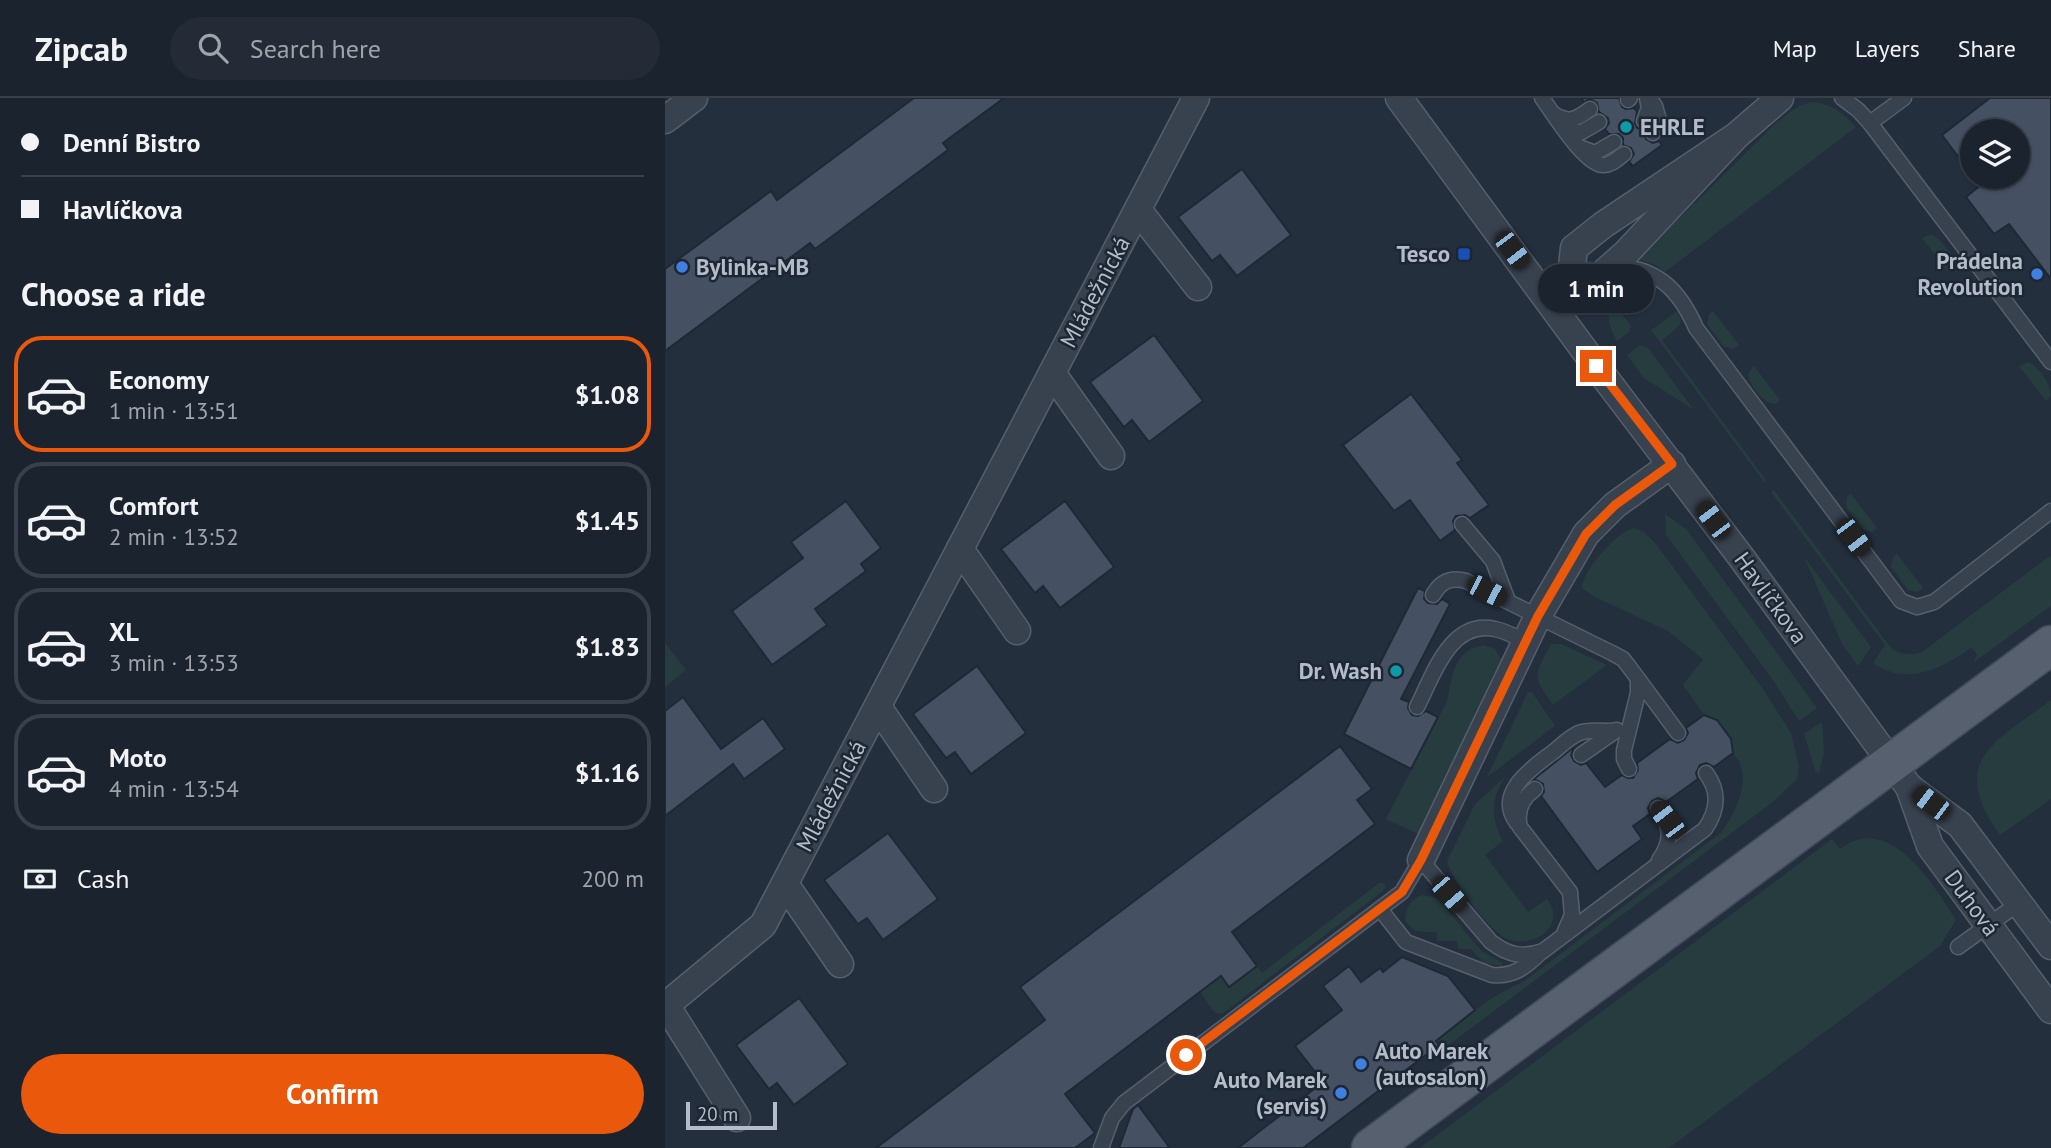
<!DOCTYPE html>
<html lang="en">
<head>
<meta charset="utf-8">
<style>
	:root { --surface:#1b232e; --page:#242b36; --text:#f1f3f6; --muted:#a0a4aa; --line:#39404a; --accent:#ea580c }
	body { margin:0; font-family:"PT Sans",sans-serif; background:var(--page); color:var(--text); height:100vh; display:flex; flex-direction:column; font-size:26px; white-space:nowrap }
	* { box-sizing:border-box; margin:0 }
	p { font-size:23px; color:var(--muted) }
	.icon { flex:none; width:38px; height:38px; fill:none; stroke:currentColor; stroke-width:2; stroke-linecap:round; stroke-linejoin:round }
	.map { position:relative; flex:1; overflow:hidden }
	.drawer { display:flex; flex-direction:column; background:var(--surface); width:665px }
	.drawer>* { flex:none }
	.guide { display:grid; align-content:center; height:154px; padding:0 21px; background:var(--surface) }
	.buttons { position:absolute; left:1295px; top:21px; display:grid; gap:14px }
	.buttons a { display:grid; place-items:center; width:70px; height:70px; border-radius:50%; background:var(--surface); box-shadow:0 2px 5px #0004,0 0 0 2px var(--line); font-size:35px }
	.scale { position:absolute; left:21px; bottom:18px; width:91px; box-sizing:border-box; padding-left:7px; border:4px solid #b4bcc9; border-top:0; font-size:19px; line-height:24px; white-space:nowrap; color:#b4bcc9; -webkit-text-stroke:5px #1d2633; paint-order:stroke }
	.end { position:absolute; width:32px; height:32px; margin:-16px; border:9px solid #ea580c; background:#fff; box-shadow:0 0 0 4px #fff }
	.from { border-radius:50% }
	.bubble { position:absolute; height:49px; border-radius:24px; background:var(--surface); box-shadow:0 2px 5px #0004,0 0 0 2px var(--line); font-size:23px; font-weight:700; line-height:49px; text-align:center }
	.car { position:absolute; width:21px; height:42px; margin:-21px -10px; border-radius:9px; box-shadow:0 0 5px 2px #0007; background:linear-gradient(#222 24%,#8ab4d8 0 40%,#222 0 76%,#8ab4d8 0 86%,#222 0) }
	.guide b { display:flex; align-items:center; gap:24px; height:66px; font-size:26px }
	.guide b+b { border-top:2px solid var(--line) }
	.guide i { width:18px; height:18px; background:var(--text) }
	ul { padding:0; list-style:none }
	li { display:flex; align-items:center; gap:21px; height:116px; margin:0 14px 10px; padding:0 7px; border:4px solid var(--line); border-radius:28px }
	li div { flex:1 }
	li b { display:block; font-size:26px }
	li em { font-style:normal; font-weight:700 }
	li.selected { border-color:var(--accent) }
	li>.icon { width:63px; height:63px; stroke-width:1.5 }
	h2 { padding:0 21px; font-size:32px; line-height:84px }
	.pay { display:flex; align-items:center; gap:18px; height:77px; padding:0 21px; font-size:26px }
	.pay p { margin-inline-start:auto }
	.primary-button { display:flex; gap:14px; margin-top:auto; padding:14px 21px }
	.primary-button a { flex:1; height:80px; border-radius:42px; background:var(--accent); color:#fff; font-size:28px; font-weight:700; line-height:80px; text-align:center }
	header { display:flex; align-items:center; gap:42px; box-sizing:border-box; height:98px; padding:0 35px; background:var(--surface); border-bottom:2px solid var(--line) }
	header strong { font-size:33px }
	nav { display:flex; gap:38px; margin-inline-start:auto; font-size:24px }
	.search { width:490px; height:63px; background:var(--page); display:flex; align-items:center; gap:18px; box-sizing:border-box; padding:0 24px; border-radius:38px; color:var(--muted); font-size:26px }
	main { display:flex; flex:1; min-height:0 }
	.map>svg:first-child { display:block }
</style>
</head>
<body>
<header>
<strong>Zipcab</strong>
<div class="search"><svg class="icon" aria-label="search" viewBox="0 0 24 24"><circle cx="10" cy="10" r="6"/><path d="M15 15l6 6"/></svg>Search here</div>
<nav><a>Map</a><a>Layers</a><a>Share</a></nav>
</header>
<main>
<section class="drawer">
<div class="guide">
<b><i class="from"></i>Denní Bistro</b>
<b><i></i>Havlíčkova</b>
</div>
<h2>Choose a ride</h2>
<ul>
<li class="selected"><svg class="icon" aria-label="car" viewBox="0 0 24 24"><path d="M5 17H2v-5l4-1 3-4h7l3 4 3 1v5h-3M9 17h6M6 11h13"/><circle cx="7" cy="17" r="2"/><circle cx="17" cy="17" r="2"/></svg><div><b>Economy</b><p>1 min · 13:51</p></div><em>$1.08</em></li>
<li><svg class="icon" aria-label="car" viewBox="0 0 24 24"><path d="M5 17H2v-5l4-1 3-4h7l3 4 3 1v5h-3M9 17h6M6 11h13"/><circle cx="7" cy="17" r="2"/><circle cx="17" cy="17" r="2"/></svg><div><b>Comfort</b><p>2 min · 13:52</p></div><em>$1.45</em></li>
<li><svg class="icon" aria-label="car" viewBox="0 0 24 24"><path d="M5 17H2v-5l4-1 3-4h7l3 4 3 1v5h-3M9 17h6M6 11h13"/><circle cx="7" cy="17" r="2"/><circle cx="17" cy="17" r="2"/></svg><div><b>XL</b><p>3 min · 13:53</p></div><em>$1.83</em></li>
<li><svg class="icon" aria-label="car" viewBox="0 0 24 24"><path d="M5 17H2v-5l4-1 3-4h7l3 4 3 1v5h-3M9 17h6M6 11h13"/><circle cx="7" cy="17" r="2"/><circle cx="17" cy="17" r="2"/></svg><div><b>Moto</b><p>4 min · 13:54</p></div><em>$1.16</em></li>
</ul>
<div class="pay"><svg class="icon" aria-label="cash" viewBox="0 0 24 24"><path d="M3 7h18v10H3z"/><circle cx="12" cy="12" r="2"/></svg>Cash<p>200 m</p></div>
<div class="primary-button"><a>Confirm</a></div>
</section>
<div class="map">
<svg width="1386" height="1050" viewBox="0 0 1386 1050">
	<rect width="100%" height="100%" fill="#242f3e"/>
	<!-- green -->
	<g fill="#263c3f">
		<path d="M1147,4C1166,6 1179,15 1191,29L1000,174L991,167L973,161L1109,27C1121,17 1132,7 1147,4Z"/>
		<path d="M1267,136C1276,142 1288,156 1290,167L1284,175L1257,140Z"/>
		<path d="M944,199L966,228L964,234L952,243C943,228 942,216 944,199Z"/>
		<path d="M1012,213L1016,222L1014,228L997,242L1101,382L1099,384L986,232Z"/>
		<path d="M1048,213L1074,247L1069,251L1059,249L1042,226L1044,216Z"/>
		<path d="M975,247L983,250L1029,312L979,280L962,257Z"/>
		<path d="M1364,264C1374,270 1386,286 1386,297L1381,303L1354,268Z"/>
		<path d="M1089,268L1115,302L1110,306C1098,306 1085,288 1083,276Z"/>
		<path d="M1109,392L1226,550C1236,557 1245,558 1257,554L1386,457V508L1309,564L1312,556L1306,550C1277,570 1242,589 1208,565L1220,547L1106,394Z"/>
		<path d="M1186,396L1212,430L1208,434L1198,432L1181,409L1182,399Z"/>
		<path d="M1000,416L1022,432L1152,610L1134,623L1108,582L1001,437Z"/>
		<path d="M968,430L979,434L991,446L1098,591L1126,635L1134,668L1132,681L1109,703L777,952L771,943C799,922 825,897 858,884L1057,734C1069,715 1084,690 1075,666C1074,662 1069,657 1066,653C1061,643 1057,632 1052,622L1039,617L1018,587L1038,561L1003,533L930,499L917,490C916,474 952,434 968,430Z"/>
		<path d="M1232,456L1258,490L1253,494L1243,492L1226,469L1228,459Z"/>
		<path d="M1139,459L1206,549L1193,568L1177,546Z"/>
		<path d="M0,545L21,572L0,589Z"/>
		<path d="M886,546H896L942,567L888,607C866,575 869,580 886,546Z"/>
		<path d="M818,547L830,551L836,561L753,736L721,721L782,603L788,574L795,560L805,551Z"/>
		<path d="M863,594H867L890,628L822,679Z"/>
		<path d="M1386,602V701L1335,737C1282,664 1329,644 1386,602Z"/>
		<path d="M1157,624L1159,654L1154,676L1150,672L1139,636Z"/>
		<path d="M841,678C826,698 825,721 838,743L820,757L863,814L882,801C902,826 871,850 845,842C826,836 787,783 782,763L810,706Z"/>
		<path d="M1167,741L1175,751C1179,749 1184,744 1189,743C1233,726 1272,792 1291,822L1275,848L1004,1050H755Z"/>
		<path d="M714,785H718L721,788L718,793L557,916L549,914L535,894L556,878L564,889L592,868L597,875Z"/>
		<path d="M757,797L773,800L811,847L818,854L838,865L837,868L820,865L806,851H793L792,843H772V834C757,834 748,836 740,822C741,809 745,802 757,797Z"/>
	</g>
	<!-- building -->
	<g fill="#455162" stroke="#1f2835" stroke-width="2">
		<path d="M249,0H339L278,45L283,52L150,151L145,145L0,253V171L106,93L112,102Z"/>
		<path d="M916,0H954L957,9L961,11L969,10L972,14L970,25L972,30L979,32L981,41L988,45L994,43L997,47L968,68L964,64L969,56L966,50L958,47V40L954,36H944L940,31L944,25L943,20L934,14L932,5L925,1L919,4Z"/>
		<path d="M1325,0H1386V181L1344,126L1329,136L1301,99L1326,79H1353V33H1307V77L1277,37Z"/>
		<path d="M577,71L626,137L572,178L555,157L547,163L513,119Z"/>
		<path d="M489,237L538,303L484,344L467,322L459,329L425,284Z"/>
		<path d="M746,296L797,362L792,365L824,407L805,420L800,417L791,418L788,423L790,432L775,443L745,402L729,413L678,347Z"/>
		<path d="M181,403L216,450L196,466L201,473L150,511L162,527L107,567L67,513L138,460L126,444Z"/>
		<path d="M400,403L449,469L395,510L378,488L370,495L336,451Z"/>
		<path d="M753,490L760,493L759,501L763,505L772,506L777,501L785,506L736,601L744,604L743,610L747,617L753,618L761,613L773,619L746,671L679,636Z"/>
		<path d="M312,568L361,635L306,676L290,654L281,660L248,616Z"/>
		<path d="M18,599L56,651L98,620L120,651L79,681L68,666L0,718V613Z"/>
		<path d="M1039,617L1052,622L1066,641L1068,655L1049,669L1041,665L1035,667L1031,675L1033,681L1001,704L993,700L987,703L983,710L985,716L968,728L977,741L932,774L876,698L879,694L878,686L869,681L909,649L906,657L909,663L916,667L921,665L940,689L957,677L963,680H968L973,672L972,665L1005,641L1013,645L1019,642L1023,635L1021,630Z"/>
		<path d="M675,648L707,691L692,702L710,726L567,834L592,868L564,889L556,878L400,996L430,1035L410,1050H211L380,922L355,889Z"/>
		<path d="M223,735L273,801L218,842L202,820L193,826L159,782Z"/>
		<path d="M737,859L783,878L810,912L771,943L774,947L638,1050H573L658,984L630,948L677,912L658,888L684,868L696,884L715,870L718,874Z"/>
		<path d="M134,900L183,966L129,1007L112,985L104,991L71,947Z"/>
		<path d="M473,1007L505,1050H454L468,1011Z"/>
	</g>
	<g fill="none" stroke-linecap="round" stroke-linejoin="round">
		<defs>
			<g id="lane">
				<path d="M877,0C888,15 921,69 939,67C947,67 953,60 959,56"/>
				<path d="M984,0L990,8L994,22L988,35"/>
				<path d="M1177,0L1193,12L1205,25L1386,264"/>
				<path d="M963,2L965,0"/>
				<path d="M889,16C903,26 912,21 925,11"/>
				<path d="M979,23L984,10L982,0"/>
				<path d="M1205,25L1239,0"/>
				<path d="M899,29L915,35L934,24"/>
				<path d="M914,49L930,55L949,44"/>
				<path d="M948,168C991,169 1014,191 1031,230L1236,503L1252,509L1269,504L1386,413"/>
				<path d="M797,426L828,463L843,503"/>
				<path d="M768,497C776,483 786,479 801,483L947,555L958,561L965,570L1013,635"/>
				<path d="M752,609C768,578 785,521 830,531C841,533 851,539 861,544"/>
				<path d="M916,657L949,634"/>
				<path d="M964,671L959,661V652L973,595V581"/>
				<path d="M870,691C857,700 851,713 855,729L905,794L907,817L900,833"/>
				<path d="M993,710C1007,728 1007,744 994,762"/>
				<path d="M852,725C830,696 865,671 887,655C895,649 904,639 914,635C926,630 940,635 952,632"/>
				<path d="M715,811L741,844L827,877C848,879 861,869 876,854"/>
				<path d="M1293,849L1354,805"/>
				<path d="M436,1050L447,1020L459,1005L737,794L756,762L826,844C843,857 857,860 878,853L1040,731C1053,712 1055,694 1041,675"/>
			</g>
			<g id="street">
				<path d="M734,0L931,268L1076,459L1244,689L1265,748L1386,912"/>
				<path d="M0,22L29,0"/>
				<path d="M1071,38L938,127L909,150L906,177L934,179L961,155L1071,38L1115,0"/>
				<path d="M473,112L533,189"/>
				<path d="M387,275L446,358"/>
				<path d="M295,451L352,533"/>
				<path d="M213,609L269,691"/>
				<path d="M1244,689L1295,727L1386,848"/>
				<path d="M756,762L873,518L921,436L950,407L1007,366"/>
				<path d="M120,786L175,866"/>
				<path d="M1,907L72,1020"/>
				<path d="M0,908L98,827L531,0"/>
			</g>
			<path id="primary" d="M706,1050L1386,547"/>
		</defs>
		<!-- lane casing -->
		<use href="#lane" stroke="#565f6c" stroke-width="17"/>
		<!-- street casing -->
		<use href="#street" stroke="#565f6c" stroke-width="29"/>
		<!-- primary casing -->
		<use href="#primary" stroke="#414a57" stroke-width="41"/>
		<!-- lane -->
		<use href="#lane" stroke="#38414e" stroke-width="14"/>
		<!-- street -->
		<use href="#street" stroke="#38414e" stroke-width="26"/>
		<!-- primary -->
		<use href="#primary" stroke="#56606e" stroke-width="38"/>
	</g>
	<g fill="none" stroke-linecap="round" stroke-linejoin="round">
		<!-- route -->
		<path stroke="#ea580c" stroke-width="9" d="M521,957L737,794L756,762L873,518L921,436L950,407L1007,366L931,268"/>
	</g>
	<!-- markers -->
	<g fill="#0f9aa8" stroke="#1d2633" stroke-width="2.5">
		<circle cx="961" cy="29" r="7"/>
		<circle cx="731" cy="573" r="7"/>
	</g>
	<rect fill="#1a4fb4" stroke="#1d2633" stroke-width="2.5" x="792" y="149" width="14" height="14" rx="3.5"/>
	<g fill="#3f7fe0" stroke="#1d2633" stroke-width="2.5">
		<circle cx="17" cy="169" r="7"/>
		<circle cx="1372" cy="176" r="7"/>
		<circle cx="696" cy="966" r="7"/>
		<circle cx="676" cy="995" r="7"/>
	</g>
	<g text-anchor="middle" stroke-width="5" stroke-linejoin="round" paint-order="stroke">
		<!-- poi labels -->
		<g font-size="23" font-weight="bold" fill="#b4bcc9" stroke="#1d2633" text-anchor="end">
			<text x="975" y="37" text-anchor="start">EHRLE</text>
			<text x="785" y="164">Tesco</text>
			<text x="1358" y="171">Prádelna<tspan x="1358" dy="26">Revolution</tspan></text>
			<text x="31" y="177" text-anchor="start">Bylinka-MB</text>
			<text x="717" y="581">Dr. Wash</text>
			<text x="710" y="961" text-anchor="start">Auto Marek<tspan x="710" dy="26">(autosalon)</tspan></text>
			<text x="662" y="990">Auto Marek<tspan x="662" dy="26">(servis)</tspan></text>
		</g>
		<!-- street labels -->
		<g font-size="23" fill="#b4bcc9" stroke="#1d2633">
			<text transform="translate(430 194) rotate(-62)" y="8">Mládežnická</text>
			<text transform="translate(1106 500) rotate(54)" y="8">Havlíčkova</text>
			<text transform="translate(166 698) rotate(-62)" y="8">Mládežnická</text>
			<text transform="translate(1307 805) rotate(54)" y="8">Duhová</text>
		</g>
	</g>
</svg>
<div class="buttons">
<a><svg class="icon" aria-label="layers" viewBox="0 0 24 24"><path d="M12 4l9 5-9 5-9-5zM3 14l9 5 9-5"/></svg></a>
</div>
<div class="scale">20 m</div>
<i class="end from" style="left:521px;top:957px"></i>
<i class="end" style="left:931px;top:268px"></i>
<div class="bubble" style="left:873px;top:166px;width:116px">1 min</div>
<i class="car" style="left:847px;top:152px;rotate:143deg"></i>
<i class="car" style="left:1048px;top:422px;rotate:323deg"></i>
<i class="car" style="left:1188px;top:439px;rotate:143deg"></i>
<i class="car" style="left:822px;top:493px;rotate:117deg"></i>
<i class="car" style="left:1266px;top:705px;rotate:307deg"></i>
<i class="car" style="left:1002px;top:722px;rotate:323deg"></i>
<i class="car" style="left:784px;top:796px;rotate:139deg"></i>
</div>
</main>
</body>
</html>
